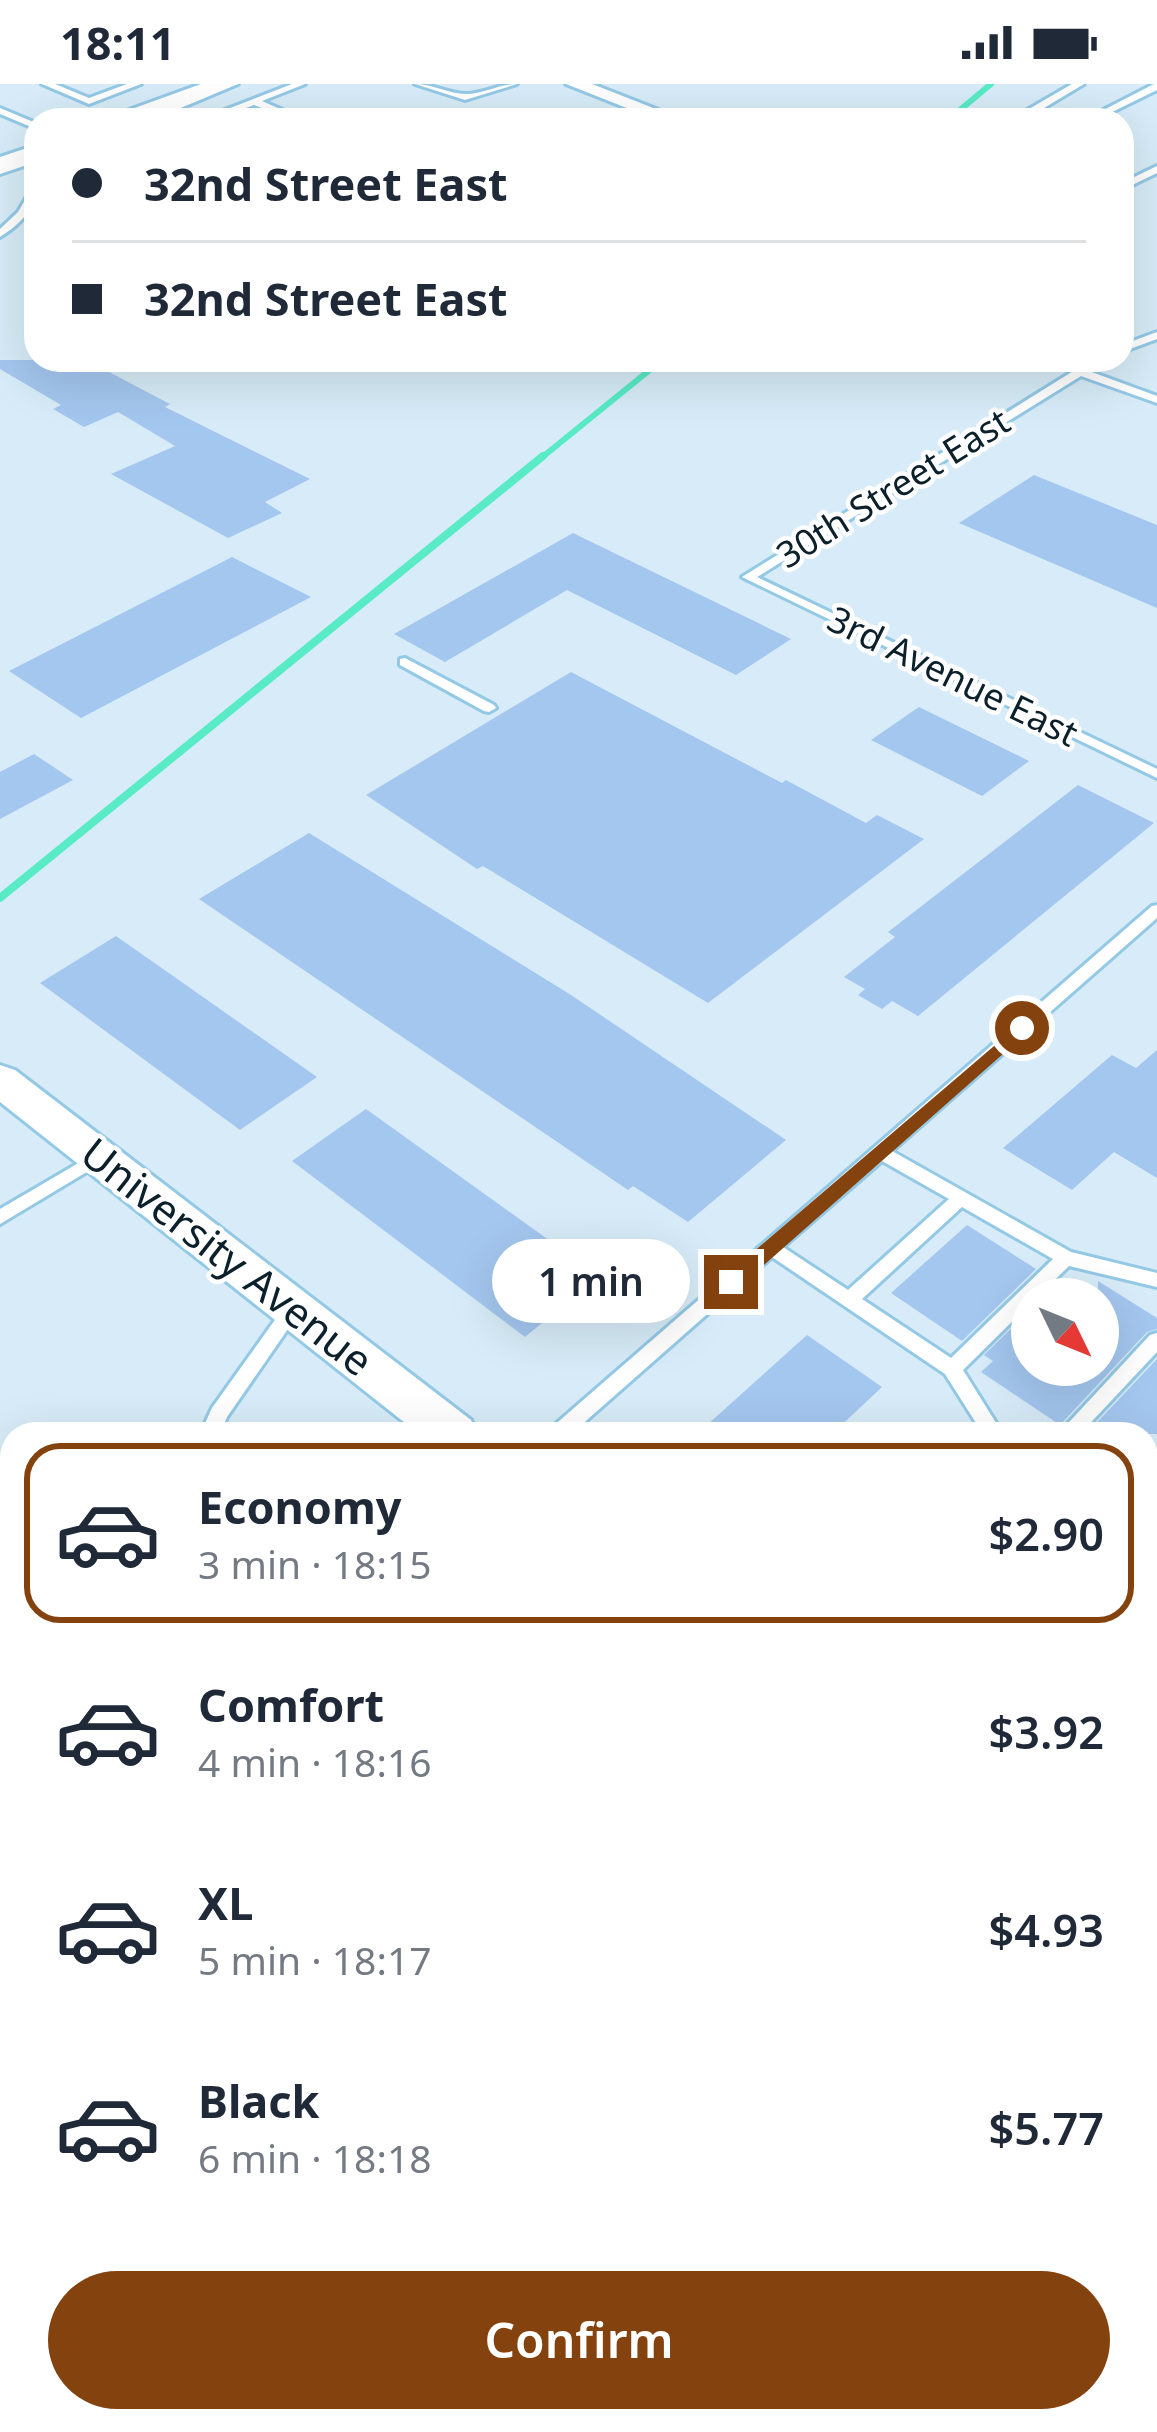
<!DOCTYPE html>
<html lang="en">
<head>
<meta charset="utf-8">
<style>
	:root { --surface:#fff; --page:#f6f6f7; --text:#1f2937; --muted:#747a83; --line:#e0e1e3; --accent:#84420e }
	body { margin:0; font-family:"Noto Sans",sans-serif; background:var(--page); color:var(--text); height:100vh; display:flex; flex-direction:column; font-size:45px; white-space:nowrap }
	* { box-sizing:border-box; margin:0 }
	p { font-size:39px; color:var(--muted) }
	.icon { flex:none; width:66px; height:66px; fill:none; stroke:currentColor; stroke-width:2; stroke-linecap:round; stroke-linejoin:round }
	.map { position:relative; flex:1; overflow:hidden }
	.panel { position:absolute; left:0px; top:1338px; width:1158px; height:1011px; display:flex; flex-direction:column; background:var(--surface); border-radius:36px 36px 0 0; box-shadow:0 12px 48px #0002 }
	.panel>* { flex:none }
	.hud { position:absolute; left:24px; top:24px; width:1110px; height:264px; border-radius:36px; box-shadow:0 12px 48px #0002; display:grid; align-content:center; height:264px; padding:0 48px; background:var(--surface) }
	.needle { width:78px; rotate:133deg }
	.buttons { position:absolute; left:1011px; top:1194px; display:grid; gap:24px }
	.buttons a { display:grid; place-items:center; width:108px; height:108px; border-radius:50%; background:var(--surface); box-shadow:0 12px 48px #0002; font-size:60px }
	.end { position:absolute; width:54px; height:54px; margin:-27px; border:15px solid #84420e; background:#fff; box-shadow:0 0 0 6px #fff }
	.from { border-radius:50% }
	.bubble { position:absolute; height:84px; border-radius:42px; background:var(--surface); box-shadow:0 12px 48px #0002; font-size:39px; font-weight:600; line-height:84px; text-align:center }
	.hud b { display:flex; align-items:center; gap:42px; height:114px; font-size:45px }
	.hud b+b { border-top:3px solid var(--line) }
	.hud i { width:30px; height:30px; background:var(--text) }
	ul { padding:21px 0 0; list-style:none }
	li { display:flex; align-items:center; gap:36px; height:180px; margin:0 24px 18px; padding:0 24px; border:6px solid transparent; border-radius:36px }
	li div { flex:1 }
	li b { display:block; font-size:45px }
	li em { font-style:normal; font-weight:600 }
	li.current { border-color:var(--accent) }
	li>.icon { width:108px; height:108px; stroke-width:1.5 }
	.cta { display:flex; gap:24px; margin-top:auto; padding:24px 48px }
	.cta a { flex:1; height:138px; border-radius:72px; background:var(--accent); color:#fff; font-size:48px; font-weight:600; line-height:138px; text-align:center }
	.status { display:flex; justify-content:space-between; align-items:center; height:84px; padding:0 60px; background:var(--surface); direction:ltr }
	.status svg { height:33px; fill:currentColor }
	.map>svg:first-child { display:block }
</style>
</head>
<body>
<div class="status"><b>18:11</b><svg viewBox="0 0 49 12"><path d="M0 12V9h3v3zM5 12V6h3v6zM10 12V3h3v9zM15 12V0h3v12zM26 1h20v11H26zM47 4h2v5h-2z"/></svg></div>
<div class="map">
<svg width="1157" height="2348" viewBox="0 0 1157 2348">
	<rect width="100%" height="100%" fill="#d7ecf8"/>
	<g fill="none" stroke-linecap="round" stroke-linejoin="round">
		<!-- stream-far1 -->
		<g stroke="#58ebc5" stroke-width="6">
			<path d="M948,36L991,0"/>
			<path d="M540,375L662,276"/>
		</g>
		<!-- stream -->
		<path stroke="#58ebc5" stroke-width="8" d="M0,814L543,372"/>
	</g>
	<!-- building -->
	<g fill="#a4c7ef">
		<path d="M0,276H86L170,320L165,323L310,395L265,418L282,429L228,454L111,390L175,362L118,328L84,343L53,325L61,321L0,285Z"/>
		<path d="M1034,391L1157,441V524L959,439Z"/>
		<path d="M573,449L791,555L736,591L567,506L445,578L394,550Z"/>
		<path d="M232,473L311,513L81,634L9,587Z"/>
		<path d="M571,588L782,699L786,696L866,739L877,731L924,755L708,919L483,782L477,785L366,711Z"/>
		<path d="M919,623L1029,677L982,712L871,656Z"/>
		<path d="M34,670L73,696L0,735V688Z"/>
		<path d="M1078,701L1154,739L918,932L892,917L882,925L858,911L865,905L844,893L895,853L888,848Z"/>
		<path d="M309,749L571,911L786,1056L688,1138L633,1102L628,1106L199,815Z"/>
		<path d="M116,852L317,993L240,1046L40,899Z"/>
		<path d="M1157,966V1094L1114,1068L1072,1106L1003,1064L1112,971L1136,984Z"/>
		<path d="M366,1025L599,1192L525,1253L292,1077Z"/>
		<path d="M967,1141L1036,1185L962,1257L891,1209Z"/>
		<path d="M1098,1197L1157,1234V1245L1147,1248L1060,1341L981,1288L993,1277L984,1271L1032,1224V1281H1098Z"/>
		<path d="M807,1251L882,1303L832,1350H697Z"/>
		<path d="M1157,1275V1350H1086Z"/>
	</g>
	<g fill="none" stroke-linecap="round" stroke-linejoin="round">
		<defs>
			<g id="service">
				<path d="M42,0H55L89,14L127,0H141L89,20Z"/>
				<path d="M292,0H305L262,17L305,36H292L254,21L213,36H199Z"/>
				<path d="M415,0C433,0 449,10 466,10C483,10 499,0 517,0L465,16Z"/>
				<path d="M1072,0H1084L1039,27L1065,36H1050L1032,30L1022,36H1010Z"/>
				<path d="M1154,0H1157V6L1096,36H1084Z"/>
				<path d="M0,24L36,39V45L0,30Z"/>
				<path d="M1157,82V89L1122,106V99Z"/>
				<path d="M36,103C36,125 18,142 0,153V145L18,128L32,104Z"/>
				<path d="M1157,248V255L1122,268V261Z"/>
				<path d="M1091,276H1105L1089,287L1157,312V319L1081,292L757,493L1157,685V694L742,493Z"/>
				<path d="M405,574L494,621L496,624L489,628L484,627L400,581V575Z"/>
				<path d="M1157,821V834L892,1067L1071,1168L1157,1189V1203L1069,1182L1035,1215H1032V1218L963,1286L1003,1350H983L945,1290L772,1173L571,1350H548L551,1344L1152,822ZM882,1077L949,1115L848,1206L783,1163ZM962,1123L1053,1175L951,1274L862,1215Z"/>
				<path d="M99,1067L105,1069L108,1073L105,1077L0,1140V1125Z"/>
				<path d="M293,1217L299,1219L302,1224L299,1229L227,1333L220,1350H200L212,1324L287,1219Z"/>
				<path d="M1157,1249V1268L1080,1350H1058L1150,1251Z"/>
				<path d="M1157,1439V1461L1146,1469V1446Z"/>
				<path d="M1146,1474L1157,1479V1499L1146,1494Z"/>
				<path d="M12,2040V2068L0,2074V2046Z"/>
				<path d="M1157,2170V2205L1146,2211V2177Z"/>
				<path d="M1027,2337H1057L1052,2348H1022Z"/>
			</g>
			<path id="minor" d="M566,0H592L684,36H657Z"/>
			<g id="tertiary">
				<path d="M0,981L15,986L471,1336L478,1350H419L0,1018Z"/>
				<path d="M1146,1860L1157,1865V1927L1146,1922Z"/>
			</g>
			<g id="secondary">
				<path d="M201,0H238L152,36H114L118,30Z"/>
				<path d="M36,61V78L0,90V73Z"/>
			</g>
		</defs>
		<!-- service casing -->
		<use href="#service" stroke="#94c9e6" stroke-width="6"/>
		<!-- minor casing -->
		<use href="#minor" stroke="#94c9e6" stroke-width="6"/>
		<!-- tertiary casing -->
		<use href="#tertiary" stroke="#94c9e6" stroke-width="6"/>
		<!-- secondary casing -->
		<use href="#secondary" stroke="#94c9e6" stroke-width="6"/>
		<!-- service -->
		<use href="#service" fill="#fff" fill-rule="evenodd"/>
		<!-- minor -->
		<use href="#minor" fill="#fff" fill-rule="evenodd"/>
		<!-- tertiary -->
		<use href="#tertiary" fill="#fff" fill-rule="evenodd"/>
		<!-- secondary -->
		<use href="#secondary" fill="#fff" fill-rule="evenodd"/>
	</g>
	<!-- route -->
	<path fill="#84420e" d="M1022,938L1028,940V948L738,1204H724V1193Z"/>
	<g text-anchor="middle" stroke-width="9" stroke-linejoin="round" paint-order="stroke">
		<!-- far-street labels -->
		<g font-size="36" fill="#0b202b" stroke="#fff">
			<text transform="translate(893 404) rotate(-32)" y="13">30th Street East</text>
			<text transform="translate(953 592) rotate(26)" y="13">3rd Avenue East</text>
		</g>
		<!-- street labels -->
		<g font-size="42" fill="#0b202b" stroke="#fff">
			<text transform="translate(227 1173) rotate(38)" y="15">University Avenue</text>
		</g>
	</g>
</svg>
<div class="buttons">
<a><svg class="needle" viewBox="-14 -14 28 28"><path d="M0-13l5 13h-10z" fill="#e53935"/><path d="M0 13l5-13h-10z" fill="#747a83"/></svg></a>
</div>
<i class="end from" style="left:1022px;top:944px"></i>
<i class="end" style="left:731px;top:1198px"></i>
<div class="bubble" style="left:492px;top:1155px;width:198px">1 min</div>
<div class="hud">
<b><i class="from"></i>32nd Street East</b>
<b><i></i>32nd Street East</b>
</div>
<section class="panel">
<ul>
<li class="current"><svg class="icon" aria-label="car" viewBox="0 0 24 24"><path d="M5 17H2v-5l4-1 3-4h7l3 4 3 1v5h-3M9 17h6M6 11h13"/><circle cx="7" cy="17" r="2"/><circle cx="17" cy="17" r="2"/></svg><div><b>Economy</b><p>3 min · 18:15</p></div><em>$2.90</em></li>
<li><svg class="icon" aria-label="car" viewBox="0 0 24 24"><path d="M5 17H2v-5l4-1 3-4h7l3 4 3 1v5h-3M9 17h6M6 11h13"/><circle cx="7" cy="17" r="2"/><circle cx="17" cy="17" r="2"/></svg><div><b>Comfort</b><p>4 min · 18:16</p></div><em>$3.92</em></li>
<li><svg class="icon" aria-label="car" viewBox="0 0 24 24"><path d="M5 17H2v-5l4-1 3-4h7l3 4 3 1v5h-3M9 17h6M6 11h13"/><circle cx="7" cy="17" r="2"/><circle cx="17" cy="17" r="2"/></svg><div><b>XL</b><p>5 min · 18:17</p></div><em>$4.93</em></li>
<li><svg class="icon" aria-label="car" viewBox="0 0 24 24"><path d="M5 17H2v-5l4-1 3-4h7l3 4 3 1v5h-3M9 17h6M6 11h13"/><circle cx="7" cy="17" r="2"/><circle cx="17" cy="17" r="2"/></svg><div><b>Black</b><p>6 min · 18:18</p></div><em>$5.77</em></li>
</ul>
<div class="cta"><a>Confirm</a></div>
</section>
</div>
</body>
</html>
